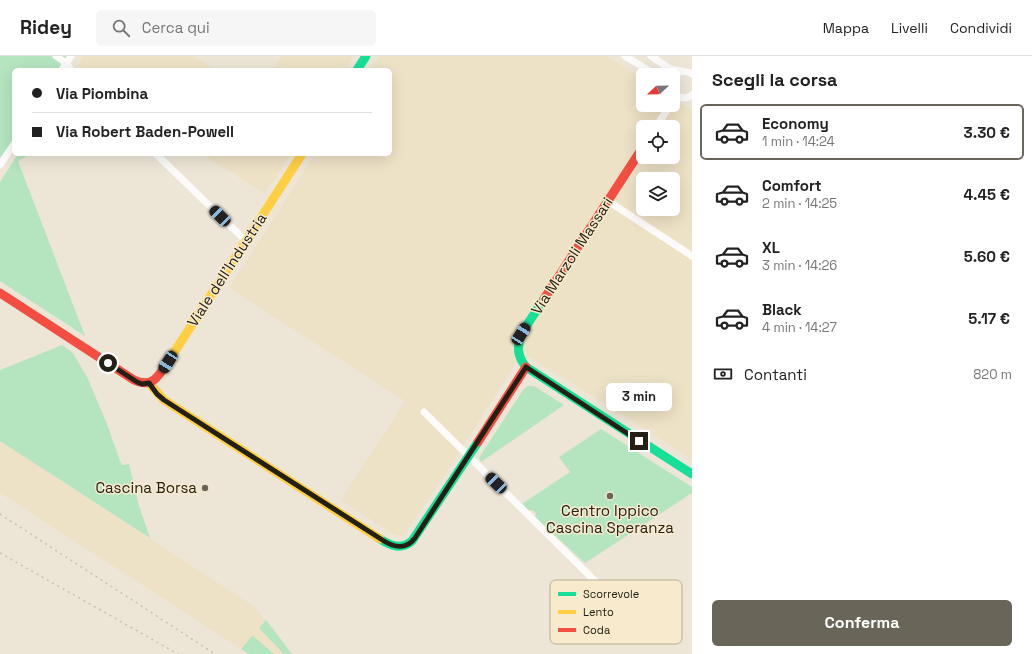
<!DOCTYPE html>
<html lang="it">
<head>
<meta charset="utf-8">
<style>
	:root { --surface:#fff; --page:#f6f6f6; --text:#222; --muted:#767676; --line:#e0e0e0; --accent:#6a6559 }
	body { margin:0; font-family:"Space Grotesk",sans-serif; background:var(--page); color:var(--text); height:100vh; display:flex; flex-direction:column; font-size:15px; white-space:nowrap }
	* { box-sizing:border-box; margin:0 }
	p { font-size:13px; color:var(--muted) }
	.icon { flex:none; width:22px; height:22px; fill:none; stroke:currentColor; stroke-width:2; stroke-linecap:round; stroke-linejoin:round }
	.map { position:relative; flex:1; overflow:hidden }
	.side { display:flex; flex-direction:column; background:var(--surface); width:340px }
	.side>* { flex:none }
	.hud { position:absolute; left:12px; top:12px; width:380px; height:88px; border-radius:6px; box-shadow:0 4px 16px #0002; display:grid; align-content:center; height:88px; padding:0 20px; background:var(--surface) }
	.needle { width:26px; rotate:248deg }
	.buttons { position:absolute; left:636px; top:12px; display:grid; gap:8px }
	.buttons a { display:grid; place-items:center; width:44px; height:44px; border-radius:6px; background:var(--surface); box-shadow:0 4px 16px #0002; font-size:20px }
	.end { position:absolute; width:18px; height:18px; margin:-9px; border:5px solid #242015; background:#fff; box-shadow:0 0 0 2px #fff }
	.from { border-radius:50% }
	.bubble { position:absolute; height:28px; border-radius:6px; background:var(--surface); box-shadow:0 4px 16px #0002; font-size:13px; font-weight:700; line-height:28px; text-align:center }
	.car { position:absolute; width:12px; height:24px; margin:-12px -6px; border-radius:5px; box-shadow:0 0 3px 1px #0007; background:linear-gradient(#222 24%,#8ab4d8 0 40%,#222 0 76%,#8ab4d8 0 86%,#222 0) }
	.hud b { display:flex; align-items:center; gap:14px; height:38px; font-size:15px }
	.hud b+b { border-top:1px solid var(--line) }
	.hud i { width:10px; height:10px; background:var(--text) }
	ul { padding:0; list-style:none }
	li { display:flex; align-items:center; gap:12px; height:56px; margin:0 8px 6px; padding:0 12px; border:2px solid transparent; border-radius:6px }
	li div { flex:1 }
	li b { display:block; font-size:15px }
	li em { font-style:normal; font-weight:700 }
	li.on { border-color:var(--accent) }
	li>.icon { width:36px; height:36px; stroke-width:1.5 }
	h2 { padding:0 20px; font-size:18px; line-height:48px }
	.pay { display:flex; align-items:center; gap:10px; height:44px; padding:0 20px; font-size:15px }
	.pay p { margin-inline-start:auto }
	.cta { display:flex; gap:8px; margin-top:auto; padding:8px 20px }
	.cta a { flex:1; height:46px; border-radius:6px; background:var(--accent); color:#fff; font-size:16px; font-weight:700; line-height:46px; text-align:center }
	header { display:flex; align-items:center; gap:24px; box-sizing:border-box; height:56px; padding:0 20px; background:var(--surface); border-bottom:1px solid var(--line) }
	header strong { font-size:19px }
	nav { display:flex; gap:22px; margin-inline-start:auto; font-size:14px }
	.search { width:280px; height:36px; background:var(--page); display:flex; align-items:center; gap:10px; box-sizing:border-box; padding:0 14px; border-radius:6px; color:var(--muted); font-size:15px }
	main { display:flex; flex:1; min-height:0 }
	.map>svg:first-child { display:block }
</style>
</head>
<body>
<header>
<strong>Ridey</strong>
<div class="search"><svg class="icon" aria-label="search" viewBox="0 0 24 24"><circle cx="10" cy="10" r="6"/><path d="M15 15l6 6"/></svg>Cerca qui</div>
<nav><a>Mappa</a><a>Livelli</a><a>Condividi</a></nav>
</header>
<main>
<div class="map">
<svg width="692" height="598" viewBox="0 0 692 598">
	<rect width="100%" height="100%" fill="#ede6d7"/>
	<!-- built -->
	<g fill="#ede1c6" fill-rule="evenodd">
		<path d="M83,0H194L216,14H75Z"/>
		<path d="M281,0H352L353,1L345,14H273Z"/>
		<path d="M379,0H607L643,23V49H673V43L692,55V403L530,301L515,308L456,402L405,477L401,480L393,478L341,444L405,345L229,232L315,98H390V14H370ZM643,71H673V101H643ZM643,123H673V153H643Z"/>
		<path d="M202,98H291L265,138Z"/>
		<path d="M0,385L255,551L292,598H249L0,437Z"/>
	</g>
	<!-- green -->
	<g fill="#b4e5bf">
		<path d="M0,0H67L58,14H14V82L0,103Z"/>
		<path d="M18,98H31L18,105L85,280L0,225V126Z"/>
		<path d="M62,289L73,297L87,321L107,368L120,405L122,409L129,408L139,450L150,482L0,385V314Z"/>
		<path d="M528,330H534L564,349L481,406L479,402L523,334Z"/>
		<path d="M601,373L692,431V437L585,507L535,461L536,457L532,454H528L522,448L570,416L559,401Z"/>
		<path d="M266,564L292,598H284L259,572Z"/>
		<path d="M252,580H253L274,598H249L241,593Z"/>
	</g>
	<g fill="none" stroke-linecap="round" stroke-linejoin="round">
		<!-- street -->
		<g stroke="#fcfbf9" stroke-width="7">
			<path d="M56,0L66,7L71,14"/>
			<path d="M625,0L656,19"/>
			<path d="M651,0L670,13L682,15"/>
			<path d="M62,14L71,0"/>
			<path d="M673,22C678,15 685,14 692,18"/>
			<path d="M673,36C678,42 685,44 692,39"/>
			<path d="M656,71L670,49"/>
			<path d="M156,98L246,185"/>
			<path d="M0,109L14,88"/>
			<path d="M608,145L692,200"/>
			<path d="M424,356L593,523L647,574"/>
		</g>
		<!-- fast -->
		<g stroke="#16e098" stroke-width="9">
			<path d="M357,14L366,0"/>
			<path d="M544,243L521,278C517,291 517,300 526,311L692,418"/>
			<path d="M380,483C391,490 401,494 412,485L478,386"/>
		</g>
		<!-- slow -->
		<g stroke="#ffcf43" stroke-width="9">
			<path d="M166,309L302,98"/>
			<path d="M149,327L164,344L380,483"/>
		</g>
		<!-- jam -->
		<g stroke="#f24e42" stroke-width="9">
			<path d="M0,237L134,324C152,332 157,322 166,309"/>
			<path d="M544,243L643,91"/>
			<path d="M478,386L526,311"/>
		</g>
		<!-- rail -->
		<g stroke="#c2c0bc" stroke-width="1.5" stroke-dasharray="2 4" stroke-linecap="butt">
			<path d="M0,458L215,598"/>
			<path d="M0,497L178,598"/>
		</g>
	</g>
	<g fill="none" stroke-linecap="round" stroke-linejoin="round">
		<!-- route -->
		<path stroke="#242015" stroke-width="5" d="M108,307L137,326L142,328L149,327L157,338L164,344L384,485C395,492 407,493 415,482L526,311L639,385"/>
	</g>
	<!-- markers -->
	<g fill="#6a6559" stroke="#f7eacd" stroke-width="1.5">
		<circle cx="205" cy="432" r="4"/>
		<circle cx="610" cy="440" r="4"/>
	</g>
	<g text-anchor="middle" stroke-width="3" stroke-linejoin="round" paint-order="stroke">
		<!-- street labels -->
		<g font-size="15" fill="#242015" stroke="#f7eacd">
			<text transform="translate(572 200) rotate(-57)" y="5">Via Marzoli Massari</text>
			<text transform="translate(227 214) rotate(-57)" y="5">Viale dell'Industria</text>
		</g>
		<!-- poi labels -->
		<g font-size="15" fill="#242015" stroke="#f7eacd" text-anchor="end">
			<text x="197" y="437">Cascina Borsa</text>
			<text x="610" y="460" text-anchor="middle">Centro Ippico<tspan x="610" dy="17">Cascina Speranza</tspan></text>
		</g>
	</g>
	<!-- legend -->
	<rect x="550" y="524" width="132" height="64" rx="6" fill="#f7eacd" stroke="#b8ad96" stroke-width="1"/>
	<rect x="558" y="536" width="18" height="4" fill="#16e098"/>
	<rect x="558" y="554" width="18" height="4" fill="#ffcf43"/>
	<rect x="558" y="572" width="18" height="4" fill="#f24e42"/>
	<g font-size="11" fill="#242015">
		<text x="583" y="542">Scorrevole</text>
		<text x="583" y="560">Lento</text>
		<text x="583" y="578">Coda</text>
	</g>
</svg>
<div class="buttons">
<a><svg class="needle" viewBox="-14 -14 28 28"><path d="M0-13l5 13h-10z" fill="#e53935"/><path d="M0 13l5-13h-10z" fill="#767676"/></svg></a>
<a><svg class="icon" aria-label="locate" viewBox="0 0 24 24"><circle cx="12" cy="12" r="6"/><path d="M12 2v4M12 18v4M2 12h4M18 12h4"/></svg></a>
<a><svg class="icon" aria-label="layers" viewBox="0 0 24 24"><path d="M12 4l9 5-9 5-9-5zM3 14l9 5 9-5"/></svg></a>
</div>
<i class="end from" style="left:108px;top:307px"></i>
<i class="end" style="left:639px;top:385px"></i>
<div class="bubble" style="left:606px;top:327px;width:66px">3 min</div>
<i class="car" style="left:220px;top:160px;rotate:314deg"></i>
<i class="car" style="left:521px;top:278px;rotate:33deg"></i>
<i class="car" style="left:168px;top:306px;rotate:213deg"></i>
<i class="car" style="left:496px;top:427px;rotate:314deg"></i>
<div class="hud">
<b><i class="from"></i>Via Piombina</b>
<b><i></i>Via Robert Baden-Powell</b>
</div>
</div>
<section class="side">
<h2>Scegli la corsa</h2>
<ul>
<li class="on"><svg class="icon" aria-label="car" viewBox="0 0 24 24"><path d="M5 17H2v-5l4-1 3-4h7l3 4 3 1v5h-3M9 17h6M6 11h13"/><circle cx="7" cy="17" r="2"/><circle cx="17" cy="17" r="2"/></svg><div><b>Economy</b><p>1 min · 14:24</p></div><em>3.30 €</em></li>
<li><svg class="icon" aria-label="car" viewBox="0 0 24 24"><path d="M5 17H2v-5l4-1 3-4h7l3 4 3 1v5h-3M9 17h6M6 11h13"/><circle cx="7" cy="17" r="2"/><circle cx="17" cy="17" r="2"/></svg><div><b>Comfort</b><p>2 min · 14:25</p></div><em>4.45 €</em></li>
<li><svg class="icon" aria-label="car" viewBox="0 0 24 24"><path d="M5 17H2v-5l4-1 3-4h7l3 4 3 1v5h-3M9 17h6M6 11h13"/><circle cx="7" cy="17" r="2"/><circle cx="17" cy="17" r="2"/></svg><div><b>XL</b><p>3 min · 14:26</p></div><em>5.60 €</em></li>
<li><svg class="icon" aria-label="car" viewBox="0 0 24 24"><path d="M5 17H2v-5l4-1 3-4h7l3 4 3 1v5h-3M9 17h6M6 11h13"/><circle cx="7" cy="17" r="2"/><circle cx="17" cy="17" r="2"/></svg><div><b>Black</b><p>4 min · 14:27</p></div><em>5.17 €</em></li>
</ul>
<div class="pay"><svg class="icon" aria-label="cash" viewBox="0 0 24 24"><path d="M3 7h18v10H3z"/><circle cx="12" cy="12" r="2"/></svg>Contanti<p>820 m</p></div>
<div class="cta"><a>Conferma</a></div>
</section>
</main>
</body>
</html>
